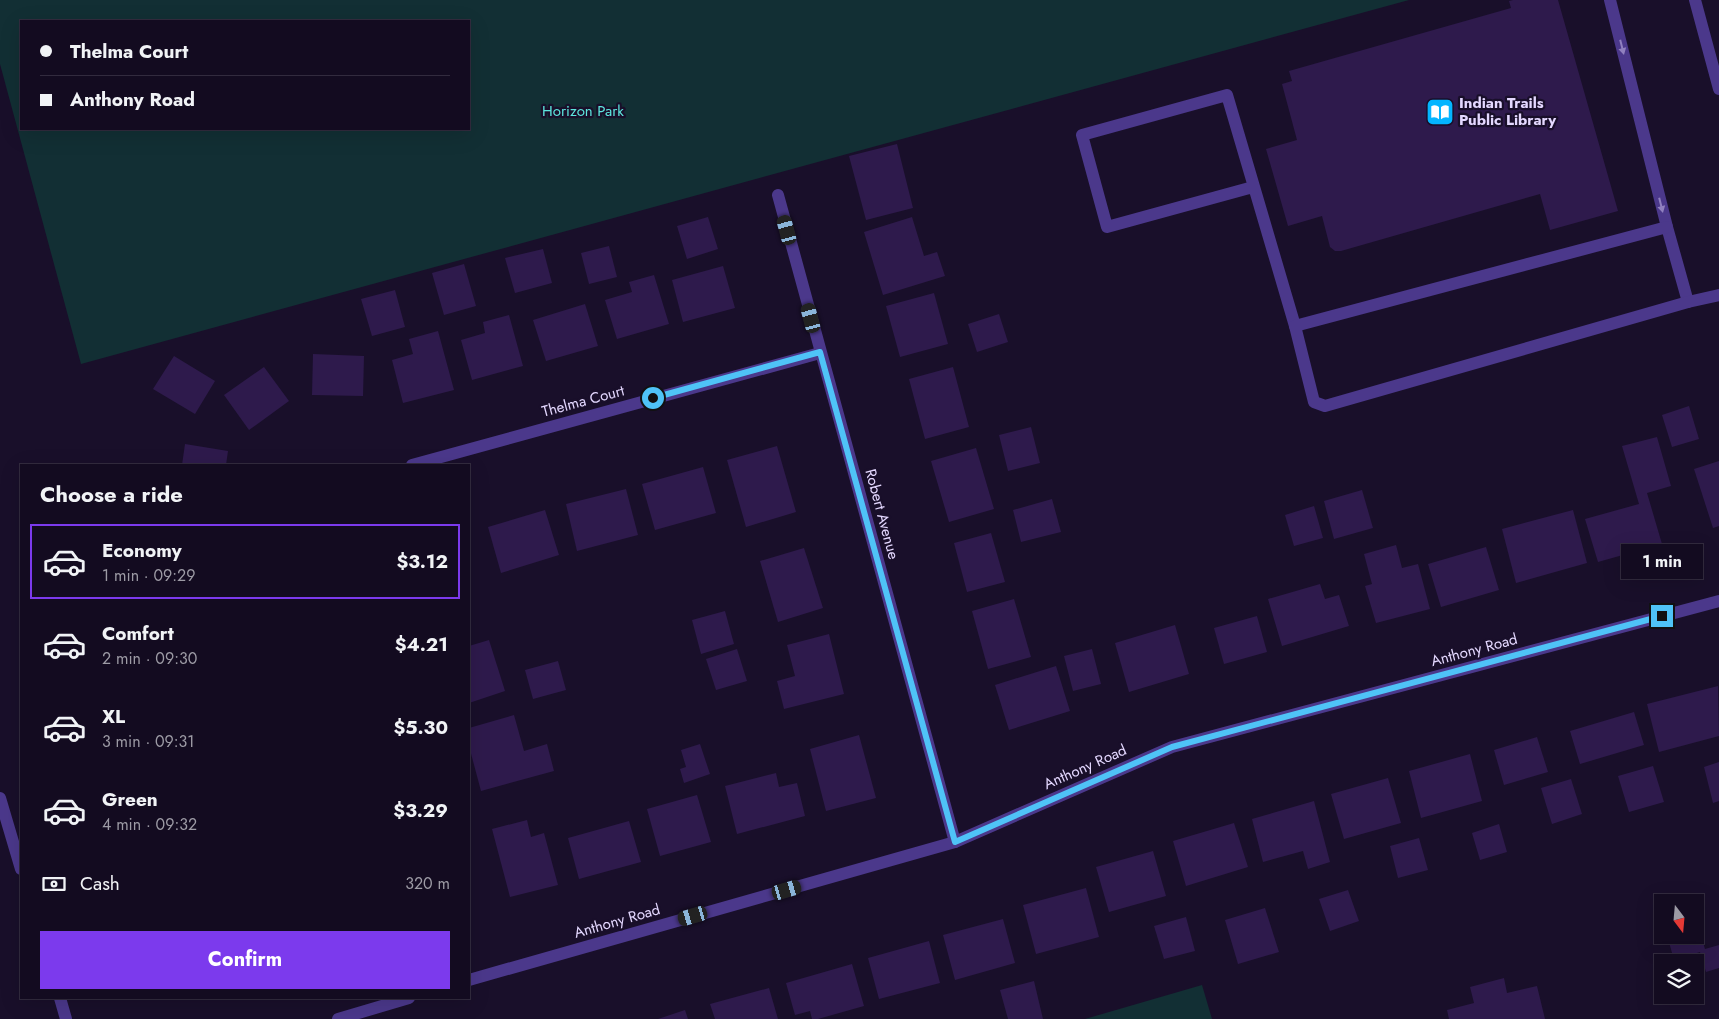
<!DOCTYPE html>
<html lang="en">
<head>
<meta charset="utf-8">
<style>
	:root { --surface:#130b20; --page:#20192d; --text:#f1f3f6; --muted:#9d9ba5; --line:#322b3e; --accent:#7c3aed }
	body { margin:0; font-family:Jost,sans-serif; background:var(--page); color:var(--text); height:100vh; display:flex; flex-direction:column; font-size:19px; white-space:nowrap }
	* { box-sizing:border-box; margin:0 }
	p { font-size:16px; color:var(--muted) }
	.icon { flex:none; width:28px; height:28px; fill:none; stroke:currentColor; stroke-width:2; stroke-linecap:round; stroke-linejoin:round }
	.map { position:relative; flex:1; overflow:hidden }
	.drawer { position:absolute; left:20px; top:464px; width:450px; height:535px; display:flex; flex-direction:column; background:var(--surface); border-radius:0px; box-shadow:0 5px 20px #0002,0 0 0 1px var(--line) }
	.drawer>* { flex:none }
	.guide { position:absolute; left:20px; top:20px; width:450px; height:110px; border-radius:0px; box-shadow:0 5px 20px #0002,0 0 0 1px var(--line); display:grid; align-content:center; height:110px; padding:0 20px; background:var(--surface) }
	.needle { width:32px; rotate:164deg }
	.fabs { position:absolute; left:1654px; top:894px; display:grid; gap:10px }
	.fabs a { display:grid; place-items:center; width:50px; height:50px; border-radius:0px; background:var(--surface); box-shadow:0 5px 20px #0002,0 0 0 1px var(--line); font-size:25px }
	.end { position:absolute; width:22px; height:22px; margin:-11px; border:6px solid #4fc3f7; background:#111; box-shadow:0 0 0 2px #111 }
	.from { border-radius:50% }
	.bubble { position:absolute; height:35px; border-radius:0px; background:var(--surface); box-shadow:0 5px 20px #0002,0 0 0 1px var(--line); font-size:16px; font-weight:700; line-height:35px; text-align:center }
	.car { position:absolute; width:15px; height:30px; margin:-15px -8px; border-radius:6px; box-shadow:0 0 4px 1px #0007; background:linear-gradient(#222 24%,#8ab4d8 0 40%,#222 0 76%,#8ab4d8 0 86%,#222 0) }
	.guide b { display:flex; align-items:center; gap:18px; height:48px; font-size:19px }
	.guide b+b { border-top:1px solid var(--line) }
	.guide i { width:12px; height:12px; background:var(--text) }
	ul { padding:0; list-style:none }
	li { display:flex; align-items:center; gap:15px; height:75px; margin:0 10px 8px; padding:0 10px; border:2px solid transparent; border-radius:0px }
	li div { flex:1 }
	li b { display:block; font-size:19px }
	li em { font-style:normal; font-weight:700 }
	li.active { border-color:var(--accent) }
	li>.icon { width:45px; height:45px; stroke-width:1.5 }
	h2 { padding:0 20px; font-size:22px; line-height:60px }
	.pay { display:flex; align-items:center; gap:12px; height:55px; padding:0 20px; font-size:19px }
	.pay p { margin-inline-start:auto }
	.cta { display:flex; gap:10px; margin-top:auto; padding:10px 20px }
	.cta a { flex:1; height:58px; border-radius:0px; background:var(--accent); color:#fff; font-size:20px; font-weight:700; line-height:58px; text-align:center }
	.map>svg:first-child { display:block }
</style>
</head>
<body>
<div class="map">
<svg width="1719" height="1019" viewBox="0 0 1719 1019">
	<rect width="100%" height="100%" fill="#190f2a"/>
	<!-- green -->
	<g fill="#122f34" fill-rule="evenodd">
		<path d="M0,0H1409L81,364L0,64ZM469,21V129H21V21Z"/>
		<path d="M1202,985L1212,1019H1085Z"/>
	</g>
	<!-- building -->
	<g fill="#2e1a4c">
		<path d="M1513,0H1558L1618,211L1550,230L1540,194L1341,251H1335L1330,247L1322,216L1288,226L1266,149L1297,140L1282,84L1292,81L1289,71L1511,8L1509,1Z"/>
		<path d="M897,144L913,208L866,220L849,156Z"/>
		<path d="M708,217L718,249L687,259L677,226Z"/>
		<path d="M912,217L924,256L937,252L945,276L883,295L864,232Z"/>
		<path d="M609,246L617,277L589,284L581,253Z"/>
		<path d="M543,249L552,283L515,293L505,258Z"/>
		<path d="M464,264L476,306L444,315L432,273Z"/>
		<path d="M723,266L735,308L683,322L672,280Z"/>
		<path d="M654,275L669,324L617,339L605,300L632,292L629,282Z"/>
		<path d="M395,290L405,327L372,336L361,299Z"/>
		<path d="M934,293L948,344L900,357L886,306Z"/>
		<path d="M585,304L598,346L546,361L533,320Z"/>
		<path d="M999,314L1008,342L977,352L968,324Z"/>
		<path d="M509,315L523,366L472,380L461,340L485,333L483,322Z"/>
		<path d="M438,331L454,390L403,403L392,360L413,354L409,339Z"/>
		<path d="M313,354L364,356L363,396L312,395Z"/>
		<path d="M174,356L215,381L195,414L153,389Z"/>
		<path d="M264,367L289,401L249,430L224,395Z"/>
		<path d="M953,367L969,427L925,439L909,379Z"/>
		<path d="M1689,406L1699,439L1672,447L1662,415Z"/>
		<path d="M1031,427L1040,463L1008,471L999,435Z"/>
		<path d="M1657,437L1671,486L1647,493L1662,544L1598,562L1585,519L1639,504L1622,446Z"/>
		<path d="M185,444L228,451L226,465H182Z"/>
		<path d="M777,446L796,512L746,527L727,460Z"/>
		<path d="M976,448L994,509L949,522L931,461Z"/>
		<path d="M1719,461V526L1713,528L1694,469Z"/>
		<path d="M703,467L716,513L655,530L642,484Z"/>
		<path d="M626,489L638,535L577,551L566,504Z"/>
		<path d="M1362,490L1373,528L1334,539L1324,501Z"/>
		<path d="M1052,499L1061,532L1021,542L1013,510Z"/>
		<path d="M1314,506L1323,538L1294,546L1285,515Z"/>
		<path d="M545,510L559,555L501,573L488,527Z"/>
		<path d="M1573,510L1587,563L1516,583L1502,529Z"/>
		<path d="M991,533L1005,582L967,592L954,543Z"/>
		<path d="M1396,545L1402,568L1418,564L1430,609L1376,623L1365,586L1372,584L1364,554Z"/>
		<path d="M1486,547L1499,590L1441,607L1428,564Z"/>
		<path d="M804,548L823,608L778,622L760,561Z"/>
		<path d="M1320,584L1325,599L1339,595L1349,626L1282,646L1268,599Z"/>
		<path d="M1014,599L1031,657L988,669L972,611Z"/>
		<path d="M725,611L734,644L701,654L692,620Z"/>
		<path d="M1257,616L1267,652L1224,664L1214,628Z"/>
		<path d="M1175,625L1189,674L1129,692L1115,643Z"/>
		<path d="M829,634L844,694L784,709L777,681L795,676L787,645Z"/>
		<path d="M489,640L505,691L469,703V646Z"/>
		<path d="M737,649L747,681L716,690L706,659Z"/>
		<path d="M1092,649L1101,684L1073,691L1064,656Z"/>
		<path d="M558,661L566,690L533,699L525,670Z"/>
		<path d="M1056,666L1070,711L1009,730L995,685Z"/>
		<path d="M1718,686L1719,736L1659,752L1647,704Z"/>
		<path d="M1634,712L1644,745L1580,764L1570,731Z"/>
		<path d="M514,715L524,751L547,744L554,771L481,791L469,746V728Z"/>
		<path d="M859,735L876,798L826,811L810,749Z"/>
		<path d="M1537,737L1548,772L1504,785L1494,750Z"/>
		<path d="M700,744L710,774L684,783L680,769L686,767L681,750Z"/>
		<path d="M1470,754L1482,801L1421,818L1409,771Z"/>
		<path d="M1719,762V801L1713,803L1704,767Z"/>
		<path d="M1653,766L1664,802L1629,812L1618,776Z"/>
		<path d="M776,773L779,787L797,783L805,816L737,834L725,786Z"/>
		<path d="M1388,778L1401,823L1344,839L1331,794Z"/>
		<path d="M1571,779L1582,814L1552,824L1541,788Z"/>
		<path d="M697,795L711,842L660,856L647,809Z"/>
		<path d="M1314,801L1330,862L1308,869L1303,851L1263,862L1252,819Z"/>
		<path d="M527,820L531,837L544,833L558,885L510,897L492,829Z"/>
		<path d="M629,821L641,862L579,879L568,838Z"/>
		<path d="M1234,823L1248,867L1186,886L1173,841Z"/>
		<path d="M1499,824L1507,852L1480,860L1472,833Z"/>
		<path d="M1419,838L1428,870L1398,878L1390,846Z"/>
		<path d="M1153,851L1166,896L1109,912L1096,867Z"/>
		<path d="M1086,888L1099,937L1036,954L1023,905Z"/>
		<path d="M1348,890L1359,921L1330,931L1319,899Z"/>
		<path d="M1265,908L1279,952L1238,964L1225,920Z"/>
		<path d="M1695,916L1705,949L1719,945V968L1706,972L1700,952L1674,960L1667,935H1695Z"/>
		<path d="M1186,917L1195,951L1164,959L1154,926Z"/>
		<path d="M1003,919L1015,963L955,980L943,935Z"/>
		<path d="M929,941L940,983L879,999L868,958Z"/>
		<path d="M852,964L864,1006L818,1019H812L810,1011L795,1015L786,983Z"/>
		<path d="M1504,978L1507,993L1537,986L1545,1019H1449L1447,1010L1474,1003L1470,987Z"/>
		<path d="M1034,981L1043,1019H1008L1000,990Z"/>
		<path d="M769,988L778,1019H715L710,1004Z"/>
		<path d="M685,1010L688,1019H658Z"/>
	</g>
	<g fill="none" stroke-linecap="round" stroke-linejoin="round">
		<!-- service -->
		<g stroke="#4b388b" stroke-width="12">
			<path d="M1610,0L1667,227L1688,302"/>
			<path d="M1695,0L1719,89"/>
			<path d="M1253,187L1107,227L1082,135L1227,95L1295,326"/>
			<path d="M1667,227L1295,326L1314,402L1325,406L1688,302L1719,295"/>
		</g>
		<!-- minor -->
		<g stroke="#4b388b" stroke-width="12">
			<path d="M778,195L955,842"/>
			<path d="M412,465L820,353"/>
			<path d="M0,798L21,869"/>
			<path d="M469,980L955,842L1172,747L1719,601"/>
			<path d="M60,998L66,1019"/>
			<path d="M338,1019L409,998"/>
		</g>
	</g>
	<!-- one-way arrows -->
	<defs><path id="oneway-solid" d="M-6-.8H1V-3.2L6.5 0L1 3.2V.8H-6Z" transform="scale(1.25)"/></defs>
	<g fill="#9080bf">
		<use href="#oneway-solid" transform="translate(1622 47) rotate(76)"/>
		<use href="#oneway-solid" transform="translate(1661 205) rotate(76)"/>
	</g>
	<g fill="none" stroke-linecap="round" stroke-linejoin="round">
		<!-- route -->
		<path stroke="#4fc3f7" stroke-width="6" d="M653,398L820,352L955,842L1172,747L1662,616"/>
	</g>
	<!-- icons -->
	<defs>
		<symbol id="library-square" viewBox="-11 -11 22 22"><rect x="-9" y="-9" width="18" height="18" rx="4" fill="#04b5ff" stroke="#190f2a"/><path d="M-6-4Q-3-5.5-.7-3.5V5Q-3 3-6 4ZM6-4Q3-5.5 .7-3.5V5Q3 3 6 4Z" fill="#fff"/></symbol>
	</defs>
	<g fill-rule="evenodd">
		<use href="#library-square" x="1424" y="96" width="32" height="32"/>
	</g>
	<g text-anchor="middle" stroke-width="4.5" stroke-linejoin="round" paint-order="stroke">
		<!-- poi labels -->
		<g font-size="15" font-weight="bold" fill="#e4d8ff" stroke="#190f2a" text-anchor="start">
			<text x="1459" y="108">Indian Trails<tspan x="1459" dy="17">Public Library</tspan></text>
		</g>
		<!-- park labels -->
		<g font-size="15" fill="#5de6de" stroke="#190f2a">
			<text x="583" y="116">Horizon Park</text>
		</g>
		<!-- street labels -->
		<g font-size="15" fill="#e4d8ff" stroke="#190f2a">
			<text transform="translate(583 401) rotate(-15)" y="5">Thelma Court</text>
			<text transform="translate(882 514) rotate(75)" y="5">Robert Avenue</text>
			<text transform="translate(1474 650) rotate(-15)" y="5">Anthony Road</text>
			<text transform="translate(1085 767) rotate(-24)" y="5">Anthony Road</text>
			<text transform="translate(617 921) rotate(-16)" y="5">Anthony Road</text>
		</g>
	</g>
</svg>
<div class="fabs">
<a><svg class="needle" viewBox="-14 -14 28 28"><path d="M0-13l5 13h-10z" fill="#e53935"/><path d="M0 13l5-13h-10z" fill="#9d9ba5"/></svg></a>
<a><svg class="icon" aria-label="layers" viewBox="0 0 24 24"><path d="M12 4l9 5-9 5-9-5zM3 14l9 5 9-5"/></svg></a>
</div>
<i class="end from" style="left:653px;top:398px"></i>
<i class="end" style="left:1662px;top:616px"></i>
<div class="bubble" style="left:1621px;top:544px;width:82px">1 min</div>
<i class="car" style="left:787px;top:230px;rotate:345deg"></i>
<i class="car" style="left:811px;top:318px;rotate:345deg"></i>
<i class="car" style="left:787px;top:890px;rotate:74deg"></i>
<i class="car" style="left:693px;top:916px;rotate:254deg"></i>
<div class="guide">
<b><i class="from"></i>Thelma Court</b>
<b><i></i>Anthony Road</b>
</div>
<section class="drawer">
<h2>Choose a ride</h2>
<ul>
<li class="active"><svg class="icon" aria-label="car" viewBox="0 0 24 24"><path d="M5 17H2v-5l4-1 3-4h7l3 4 3 1v5h-3M9 17h6M6 11h13"/><circle cx="7" cy="17" r="2"/><circle cx="17" cy="17" r="2"/></svg><div><b>Economy</b><p>1 min · 09:29</p></div><em>$3.12</em></li>
<li><svg class="icon" aria-label="car" viewBox="0 0 24 24"><path d="M5 17H2v-5l4-1 3-4h7l3 4 3 1v5h-3M9 17h6M6 11h13"/><circle cx="7" cy="17" r="2"/><circle cx="17" cy="17" r="2"/></svg><div><b>Comfort</b><p>2 min · 09:30</p></div><em>$4.21</em></li>
<li><svg class="icon" aria-label="car" viewBox="0 0 24 24"><path d="M5 17H2v-5l4-1 3-4h7l3 4 3 1v5h-3M9 17h6M6 11h13"/><circle cx="7" cy="17" r="2"/><circle cx="17" cy="17" r="2"/></svg><div><b>XL</b><p>3 min · 09:31</p></div><em>$5.30</em></li>
<li><svg class="icon" aria-label="car" viewBox="0 0 24 24"><path d="M5 17H2v-5l4-1 3-4h7l3 4 3 1v5h-3M9 17h6M6 11h13"/><circle cx="7" cy="17" r="2"/><circle cx="17" cy="17" r="2"/></svg><div><b>Green</b><p>4 min · 09:32</p></div><em>$3.29</em></li>
</ul>
<div class="pay"><svg class="icon" aria-label="cash" viewBox="0 0 24 24"><path d="M3 7h18v10H3z"/><circle cx="12" cy="12" r="2"/></svg>Cash<p>320 m</p></div>
<div class="cta"><a>Confirm</a></div>
</section>
</div>
</body>
</html>
